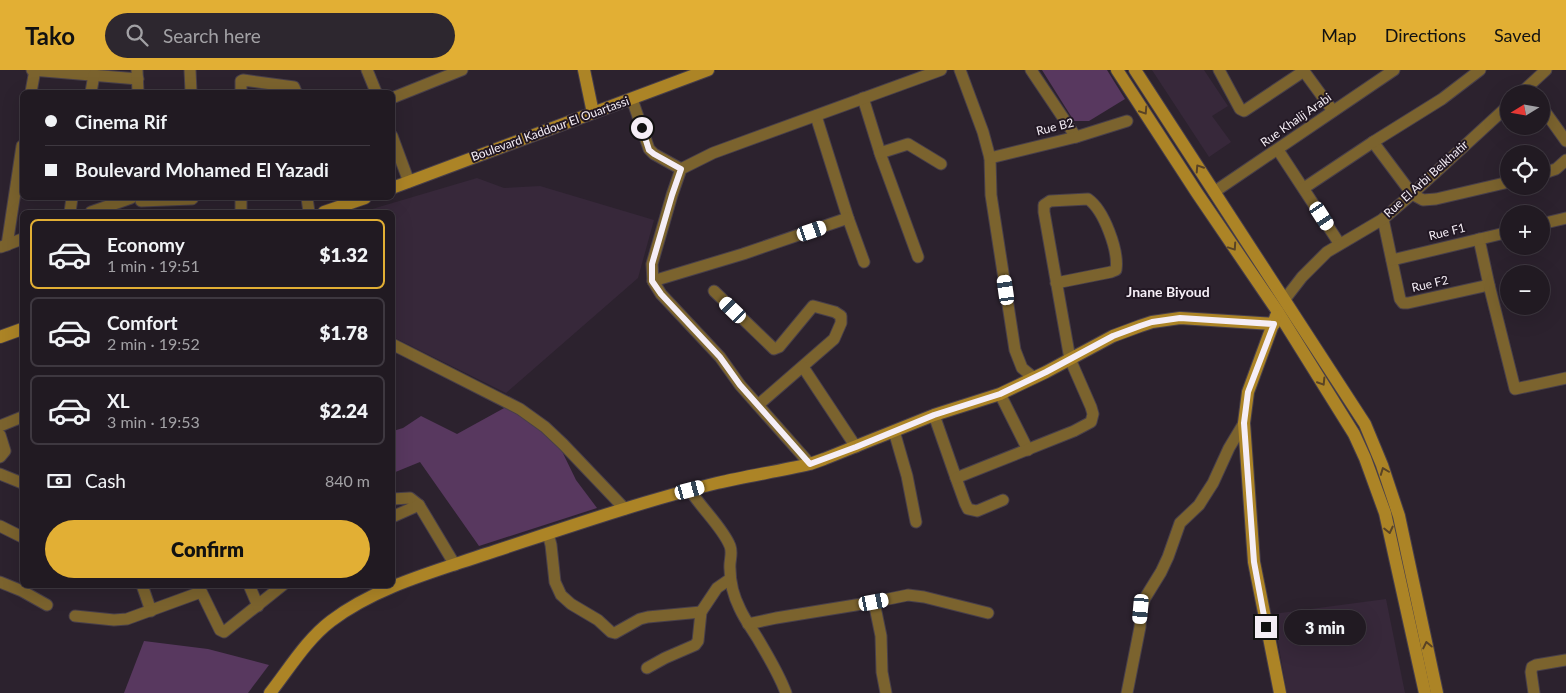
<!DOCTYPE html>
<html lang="en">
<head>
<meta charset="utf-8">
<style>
	:root { --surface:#211a22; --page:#2d272f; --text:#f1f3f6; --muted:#a2a1a5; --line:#3e3840; --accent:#e2af34 }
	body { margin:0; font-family:Lato,sans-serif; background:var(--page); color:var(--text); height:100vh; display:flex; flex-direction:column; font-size:19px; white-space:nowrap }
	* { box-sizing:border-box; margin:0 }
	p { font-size:16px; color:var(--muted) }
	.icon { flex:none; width:28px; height:28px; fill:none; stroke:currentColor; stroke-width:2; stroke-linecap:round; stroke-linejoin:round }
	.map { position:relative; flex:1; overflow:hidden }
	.details { position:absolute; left:20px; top:140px; width:375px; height:378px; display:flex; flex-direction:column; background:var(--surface); border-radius:8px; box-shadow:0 5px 20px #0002,0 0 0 1px var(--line) }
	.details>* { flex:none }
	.guide { position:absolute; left:20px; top:20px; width:375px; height:110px; border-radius:8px; box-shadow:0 5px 20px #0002,0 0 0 1px var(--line); display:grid; align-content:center; height:110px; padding:0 25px; background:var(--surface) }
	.needle { width:32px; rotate:259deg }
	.buttons { position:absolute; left:1500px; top:15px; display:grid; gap:10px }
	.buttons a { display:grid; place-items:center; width:50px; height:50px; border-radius:50%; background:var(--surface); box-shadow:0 5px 20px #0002,0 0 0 1px var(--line); font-size:25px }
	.end { position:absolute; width:22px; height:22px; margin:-11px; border:6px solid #f5eef6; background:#111; box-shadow:0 0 0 2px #111 }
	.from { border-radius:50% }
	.bubble { position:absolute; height:35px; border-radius:18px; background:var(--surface); box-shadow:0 5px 20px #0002,0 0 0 1px var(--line); font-size:16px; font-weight:800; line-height:35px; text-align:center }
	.car { position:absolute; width:15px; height:30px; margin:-15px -8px; border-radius:6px; box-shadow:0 0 4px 1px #0007; background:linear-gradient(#fff 24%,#345 0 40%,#fff 0 76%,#345 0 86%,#fff 0) }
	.guide b { display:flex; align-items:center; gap:18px; height:48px; font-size:19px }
	.guide b+b { border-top:1px solid var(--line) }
	.guide i { width:12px; height:12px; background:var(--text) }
	ul { padding:9px 0 0; list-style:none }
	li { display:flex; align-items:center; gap:15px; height:70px; margin:0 10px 8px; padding:0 15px; border:2px solid var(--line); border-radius:8px }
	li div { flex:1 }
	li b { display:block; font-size:19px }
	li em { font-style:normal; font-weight:800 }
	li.selected { border-color:var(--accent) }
	li>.icon { width:45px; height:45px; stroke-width:1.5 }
	.pay { display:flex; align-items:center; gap:12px; height:55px; padding:0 25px; font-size:19px }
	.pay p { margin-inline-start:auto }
	.action { display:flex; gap:10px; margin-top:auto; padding:10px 25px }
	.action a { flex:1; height:58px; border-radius:30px; background:var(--accent); color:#111; font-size:20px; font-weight:800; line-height:58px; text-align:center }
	header { display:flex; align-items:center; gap:30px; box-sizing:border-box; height:70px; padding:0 25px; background:var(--accent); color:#111 }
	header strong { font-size:24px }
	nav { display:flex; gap:28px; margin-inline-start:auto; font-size:18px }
	.search { width:350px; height:45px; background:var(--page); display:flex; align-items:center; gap:12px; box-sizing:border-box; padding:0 18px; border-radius:28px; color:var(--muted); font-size:19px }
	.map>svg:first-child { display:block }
</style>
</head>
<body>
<header>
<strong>Tako</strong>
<div class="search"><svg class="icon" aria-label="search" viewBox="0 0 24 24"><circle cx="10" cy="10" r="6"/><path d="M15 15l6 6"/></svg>Search here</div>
<nav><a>Map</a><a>Directions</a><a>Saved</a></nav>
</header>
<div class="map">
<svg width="1566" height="623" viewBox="0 0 1566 623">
	<rect width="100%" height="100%" fill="#2c222e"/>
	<!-- built -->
	<g fill="#37283a">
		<path d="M1152,0H1204L1228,36L1212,46L1231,72L1209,87Z"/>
		<path d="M477,108L504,118L540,116L654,150L638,208L506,323L393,267L392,142H362Z"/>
		<path d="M1386,529L1405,623H1287L1273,544Z"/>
	</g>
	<!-- grass -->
	<g fill="#58385f">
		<path d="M1042,0H1107L1125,29L1089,51H1074Z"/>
		<path d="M506,337L527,345L557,371L576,410L597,438L479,476L420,392L393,403V361L403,358L421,346L457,364Z"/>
		<path d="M144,571L208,579L269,595L248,623H124Z"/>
	</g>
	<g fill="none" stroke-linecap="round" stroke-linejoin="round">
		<defs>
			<g id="street">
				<path d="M32,0L138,9"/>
				<path d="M137,0L138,22"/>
				<path d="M190,0L191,22"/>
				<path d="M367,0L376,22"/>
				<path d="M960,0L983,62L990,88L991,125L1015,280L1022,298L1034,308"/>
				<path d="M1031,0L1076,67"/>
				<path d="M1219,0L1240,39L1244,41L1304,1"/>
				<path d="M1303,0L1333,41"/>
				<path d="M31,22L35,0"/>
				<path d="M91,22L94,5"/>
				<path d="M241,22V11L243,10L294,17L296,22"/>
				<path d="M1520,24L1546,0"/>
				<path d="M392,28L462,0"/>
				<path d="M863,28L881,86L918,187"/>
				<path d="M632,29L649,79L654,84L681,99"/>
				<path d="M1541,36L1566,71"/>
				<path d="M816,46L848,148L864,192"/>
				<path d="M392,66L409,112"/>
				<path d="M1373,72L1412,124L1423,130L1436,129L1509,112"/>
				<path d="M1278,80L1339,173"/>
				<path d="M880,83L908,74L941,94"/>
				<path d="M990,88L1076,67L1127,51"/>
				<path d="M1541,104L1556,99L1566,90"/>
				<path d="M1304,118L1373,72L1442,29L1480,0"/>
				<path d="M1214,122L1394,0"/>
				<path d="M241,128V142"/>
				<path d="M307,128L309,142"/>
				<path d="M141,131L192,129L193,128"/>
				<path d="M70,142L72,128"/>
				<path d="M91,142L131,128"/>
				<path d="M1383,149L1400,229L1403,233H1408L1489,215"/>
				<path d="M1541,154L1566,148"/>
				<path d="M1479,169L1489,215L1515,319L1566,308"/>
				<path d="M7,175L22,76"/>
				<path d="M1,177L22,169"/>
				<path d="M1392,190L1509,162"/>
				<path d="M653,211L743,184L848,148"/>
				<path d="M714,221L774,279L779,277L813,236L835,242L841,246V253L834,269L758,335"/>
				<path d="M1285,229L1302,207L1327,182L1383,149L1412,124L1509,35"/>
				<path d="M392,274L520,339L545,357L563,374L625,439"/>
				<path d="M803,297L856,377"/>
				<path d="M1000,324L1028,380"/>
				<path d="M934,345L956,408L965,433L968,439L977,441L1003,430"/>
				<path d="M0,356L22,347"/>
				<path d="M894,361L907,406L916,452"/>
				<path d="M0,365L5,381L0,387"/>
				<path d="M810,394L740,315L720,287L661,224L653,211L652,194L672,125L681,99L713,83L941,0"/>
				<path d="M0,404L22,413"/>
				<path d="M956,408L1074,361L1091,352L1093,344L1091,337L1070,289L1044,142V135L1050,131L1088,129C1104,140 1119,181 1116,200L1111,202L1056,213"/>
				<path d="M690,420C701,438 723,458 730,476C733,484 729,491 730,499C730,513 734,527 740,539C745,550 752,559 758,569C768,586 779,604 786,623"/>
				<path d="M392,429L410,428L419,435L455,495"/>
				<path d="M392,447L419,435"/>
				<path d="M0,456L22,467"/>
				<path d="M548,464L551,475L555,512L561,525L571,534L598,550L611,562L615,563L640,549L648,547L701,542"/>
				<path d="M0,512L22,521L47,535"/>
				<path d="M142,515L151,541"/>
				<path d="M198,515L220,560L224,562L283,515"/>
				<path d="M249,515L258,536"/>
				<path d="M874,532L881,566L882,602L886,623"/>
				<path d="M75,546L114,550L127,549L201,522"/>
				<path d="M748,554L776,548L874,532L908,525L924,527L988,543"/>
				<path d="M647,598L665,588L695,575L698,571L701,542L717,518L730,509"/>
				<path d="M1127,623L1140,557L1141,539L1145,528L1161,502L1168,487L1180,453L1199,435L1204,427L1213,413L1229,378L1244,353"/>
				<path d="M1534,623L1531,602L1532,597L1536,595L1566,590"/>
			</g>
			<g id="secondary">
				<path d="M584,0L593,43"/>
				<path d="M1117,0L1197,123L1278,242L1354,364L1365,388L1385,443L1425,623"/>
				<path d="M1135,0L1365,354L1382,395L1399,446L1437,623"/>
				<path d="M392,118L708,0"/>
				<path d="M324,142L365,128"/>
				<path d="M1276,246L1248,322L1244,353L1254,492L1280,623"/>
				<path d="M0,267L22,259"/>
				<path d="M270,623C289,599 306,570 331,551C376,517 433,502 486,484C562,459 639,432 717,413C748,406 779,401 810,394L824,389L934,345L1000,324L1046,302L1113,266L1140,256L1152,252L1180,248L1274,254"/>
			</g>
		</defs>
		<!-- street casing -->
		<use href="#street" stroke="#483f4a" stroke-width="13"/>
		<!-- secondary casing -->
		<use href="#secondary" stroke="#483f4a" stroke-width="14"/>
		<!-- street -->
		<use href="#street" stroke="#7b632e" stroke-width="11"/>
		<!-- secondary -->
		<use href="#secondary" stroke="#ac8426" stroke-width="12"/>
	</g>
	<!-- one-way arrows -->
	<defs><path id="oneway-chevron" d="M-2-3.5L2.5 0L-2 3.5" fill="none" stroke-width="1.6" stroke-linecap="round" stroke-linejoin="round" transform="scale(1.25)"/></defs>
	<g stroke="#594325">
		<use href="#oneway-chevron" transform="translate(1144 41) rotate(57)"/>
		<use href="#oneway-chevron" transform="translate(1199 98) rotate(-123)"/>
		<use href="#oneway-chevron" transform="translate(1233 177) rotate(56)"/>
		<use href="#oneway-chevron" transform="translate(1322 312) rotate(58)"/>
		<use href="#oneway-chevron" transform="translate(1384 401) rotate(-111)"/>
		<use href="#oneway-chevron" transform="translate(1389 460) rotate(77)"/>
		<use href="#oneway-chevron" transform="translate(1427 575) rotate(-102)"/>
	</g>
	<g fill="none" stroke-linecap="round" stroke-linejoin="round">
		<!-- route -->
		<path stroke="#f5eef6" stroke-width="6" d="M642,58L649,80L654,84L681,99L672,125L652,194V211L661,224L720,287L740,315L810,394L856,377L934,345L1000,324L1046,302L1113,266L1140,256L1152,252L1180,248L1274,254L1248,322L1244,353L1254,492L1266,557"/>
	</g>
	<g text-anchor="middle" stroke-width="4" stroke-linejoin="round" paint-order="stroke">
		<!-- street labels -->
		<g font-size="12" fill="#f5eef6" stroke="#221824">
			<text transform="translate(1296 50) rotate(-35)" y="4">Rue Khalij Arabi</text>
			<text transform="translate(1055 57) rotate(-14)" y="4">Rue B2</text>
			<text transform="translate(550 59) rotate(-20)" y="4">Boulevard Kaddour El Ouartassi</text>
			<text transform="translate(1426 109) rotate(-42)" y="4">Rue El Arbi Belkhatir</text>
			<text transform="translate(1447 162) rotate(-14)" y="4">Rue F1</text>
			<text transform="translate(1430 214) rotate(-13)" y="4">Rue F2</text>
		</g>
		<!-- neighbourhood labels -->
		<g font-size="14" font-weight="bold" fill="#f5eef6" stroke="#221824">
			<text x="1168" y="227">Jnane Biyoud</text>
		</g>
	</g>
</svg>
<div class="buttons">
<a><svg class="needle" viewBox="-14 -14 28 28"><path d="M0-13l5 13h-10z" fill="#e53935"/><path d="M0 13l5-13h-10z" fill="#a2a1a5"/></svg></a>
<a><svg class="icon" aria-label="locate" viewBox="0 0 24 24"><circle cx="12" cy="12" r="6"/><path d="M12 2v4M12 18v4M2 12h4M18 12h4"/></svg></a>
<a>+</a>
<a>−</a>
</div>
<i class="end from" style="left:642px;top:58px"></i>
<i class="end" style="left:1266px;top:557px"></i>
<div class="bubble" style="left:1284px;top:540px;width:82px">3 min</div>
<i class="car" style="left:1322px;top:146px;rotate:147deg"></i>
<i class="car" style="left:812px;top:161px;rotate:71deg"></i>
<i class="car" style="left:1006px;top:220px;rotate:352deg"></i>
<i class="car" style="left:733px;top:240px;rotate:314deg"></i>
<i class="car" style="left:690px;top:420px;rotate:75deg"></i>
<i class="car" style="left:874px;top:532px;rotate:79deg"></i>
<i class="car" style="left:1141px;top:539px;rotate:185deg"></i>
<div class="guide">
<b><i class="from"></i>Cinema Rif</b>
<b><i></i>Boulevard Mohamed El Yazadi</b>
</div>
<section class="details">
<ul>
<li class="selected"><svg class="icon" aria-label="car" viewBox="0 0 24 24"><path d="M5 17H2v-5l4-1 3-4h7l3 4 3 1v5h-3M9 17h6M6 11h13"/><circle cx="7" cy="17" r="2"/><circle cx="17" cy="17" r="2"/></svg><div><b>Economy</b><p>1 min · 19:51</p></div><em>$1.32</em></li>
<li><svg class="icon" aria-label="car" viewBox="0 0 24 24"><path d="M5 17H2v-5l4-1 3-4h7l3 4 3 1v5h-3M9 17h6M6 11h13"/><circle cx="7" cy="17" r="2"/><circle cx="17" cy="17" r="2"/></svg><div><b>Comfort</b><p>2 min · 19:52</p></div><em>$1.78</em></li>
<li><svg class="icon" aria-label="car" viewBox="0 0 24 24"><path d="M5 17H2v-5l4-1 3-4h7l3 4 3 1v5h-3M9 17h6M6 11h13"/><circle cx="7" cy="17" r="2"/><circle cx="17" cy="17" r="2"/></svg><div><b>XL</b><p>3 min · 19:53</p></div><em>$2.24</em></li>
</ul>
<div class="pay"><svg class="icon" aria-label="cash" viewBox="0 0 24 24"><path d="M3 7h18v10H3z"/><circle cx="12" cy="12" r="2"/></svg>Cash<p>840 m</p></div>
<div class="action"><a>Confirm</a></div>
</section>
</div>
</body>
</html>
